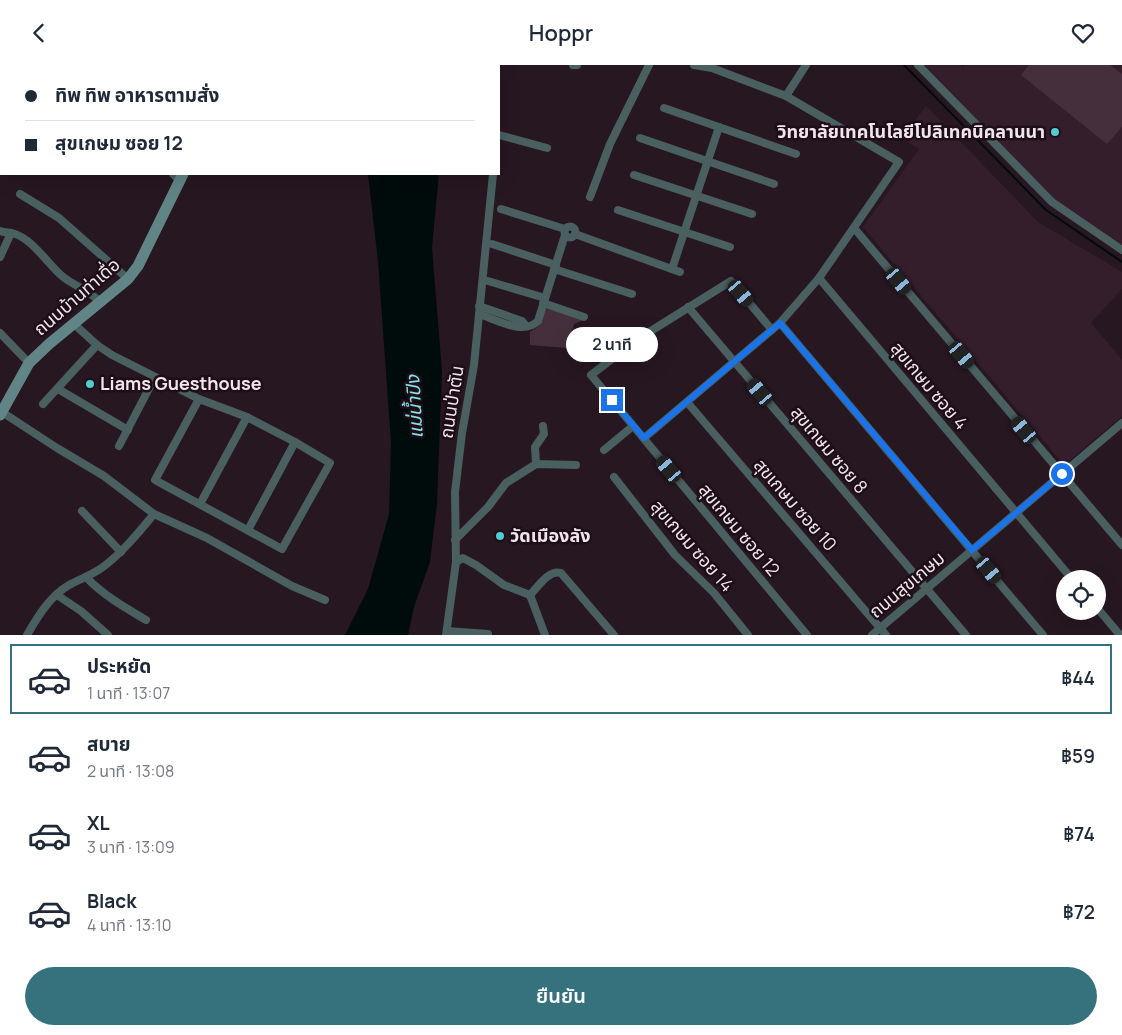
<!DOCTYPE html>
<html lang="th">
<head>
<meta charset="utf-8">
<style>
	:root { --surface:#fff; --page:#f6f6f7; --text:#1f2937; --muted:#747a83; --line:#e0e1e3; --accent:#36727d }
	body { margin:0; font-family:Manrope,"Noto Sans Thai",sans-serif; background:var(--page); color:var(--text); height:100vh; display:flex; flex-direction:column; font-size:19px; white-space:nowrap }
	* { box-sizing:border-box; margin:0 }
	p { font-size:16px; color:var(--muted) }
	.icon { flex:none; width:28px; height:28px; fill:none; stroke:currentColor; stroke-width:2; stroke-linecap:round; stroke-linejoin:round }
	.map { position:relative; height:570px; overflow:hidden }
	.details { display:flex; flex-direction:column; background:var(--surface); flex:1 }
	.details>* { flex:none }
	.banner { position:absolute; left:0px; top:0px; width:500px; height:110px; box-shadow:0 5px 20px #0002; display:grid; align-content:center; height:110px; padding:0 25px; background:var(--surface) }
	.tools { position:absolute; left:1056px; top:505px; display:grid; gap:10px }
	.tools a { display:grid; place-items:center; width:50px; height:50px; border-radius:50%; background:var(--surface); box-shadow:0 5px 20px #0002; font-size:25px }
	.end { position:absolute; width:22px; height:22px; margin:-11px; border:6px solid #1a73e8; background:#fff; box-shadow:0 0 0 2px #fff }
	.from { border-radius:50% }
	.bubble { position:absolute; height:35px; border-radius:18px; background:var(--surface); box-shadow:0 5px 20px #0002; font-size:16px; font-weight:600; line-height:35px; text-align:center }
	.car { position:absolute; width:15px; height:30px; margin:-15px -8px; border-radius:6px; box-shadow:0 0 4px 1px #0007; background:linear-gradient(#222 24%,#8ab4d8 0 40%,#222 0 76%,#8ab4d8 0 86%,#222 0) }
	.banner b { display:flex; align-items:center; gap:18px; height:48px; font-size:19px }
	.banner b+b { border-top:1px solid var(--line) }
	.banner i { width:12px; height:12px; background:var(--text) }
	ul { padding:9px 0 0; list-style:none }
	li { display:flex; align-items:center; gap:15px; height:70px; margin:0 10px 8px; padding:0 15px; border:2px solid transparent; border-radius:0px }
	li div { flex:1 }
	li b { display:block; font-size:19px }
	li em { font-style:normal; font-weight:600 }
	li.on { border-color:var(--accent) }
	li>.icon { width:45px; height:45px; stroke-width:1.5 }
	.cta { display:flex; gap:10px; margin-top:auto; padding:10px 25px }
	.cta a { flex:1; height:58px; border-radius:30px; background:var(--accent); color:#fff; font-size:20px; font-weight:600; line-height:58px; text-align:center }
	header { display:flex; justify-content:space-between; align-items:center; height:65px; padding:0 25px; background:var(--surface); font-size:22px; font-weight:600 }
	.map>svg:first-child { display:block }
</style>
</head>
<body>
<header><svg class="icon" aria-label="back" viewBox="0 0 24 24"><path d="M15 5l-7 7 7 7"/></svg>Hoppr<svg class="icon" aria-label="heart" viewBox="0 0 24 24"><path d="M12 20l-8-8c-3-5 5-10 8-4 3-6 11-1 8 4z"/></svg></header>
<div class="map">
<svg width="1122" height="570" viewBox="0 0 1122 570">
	<rect width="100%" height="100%" fill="#271720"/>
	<!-- built -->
	<g fill="#341e2b">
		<path d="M924,0H960L963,2L965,0H1122V181L1049,131Z"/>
		<path d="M926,41L1038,157L1122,207V224L1091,258L1122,295V351L1064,400L863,162L919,84L902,73Z"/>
	</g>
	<!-- green -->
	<g fill="#462f3c">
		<path d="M1029,0H1110L1122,9V62L1107,79L1021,10Z"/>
		<path d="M545,243L583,255L574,259L567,283L530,280V267L539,261Z"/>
	</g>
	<!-- water -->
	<path fill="#000b0c" d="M368,109H439L432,183L442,307L437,438L430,497L414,542L408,570H345L368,524L389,449L391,378L378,196Z"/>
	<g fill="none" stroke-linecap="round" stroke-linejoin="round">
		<!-- stream -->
		<path stroke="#000b0c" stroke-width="2" d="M904,0L1046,145L1122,197"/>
		<!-- street -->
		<g stroke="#495f60" stroke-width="8">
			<path d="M2,0L5,1"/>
			<path d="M77,0L81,1"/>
			<path d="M192,0L195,1"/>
			<path d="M491,0V1"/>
			<path d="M573,0H577"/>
			<path d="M918,0L1052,137L1122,185"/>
			<path d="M58,1V0"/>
			<path d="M786,31L806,0"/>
			<path d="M664,43L796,89"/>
			<path d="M499,70L547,83"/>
			<path d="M640,73L774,119"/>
			<path d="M173,109L180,116"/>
			<path d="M634,110L752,149"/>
			<path d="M20,129L59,153L128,214"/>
			<path d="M590,132L610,79L649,0"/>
			<path d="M501,144L565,164"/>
			<path d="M618,145L730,182"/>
			<circle cx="570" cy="167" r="5.5"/>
			<path d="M854,163L1122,480"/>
			<path d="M0,166C5,168 10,167 15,169C32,174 49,200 62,211C75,222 89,224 101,238"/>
			<path d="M575,169L680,207"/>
			<path d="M492,179L556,200"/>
			<path d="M0,192L11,168"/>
			<path d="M554,204L632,229"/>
			<path d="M672,204L719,62"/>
			<path d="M819,213L1072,514"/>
			<path d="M488,216L545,233"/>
			<path d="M543,238L584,252"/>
			<path d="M479,241L522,256L526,261"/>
			<path d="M688,242L966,570"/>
			<path d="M479,249C495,254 523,271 538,256L565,170"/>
			<path d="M780,258L1043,570"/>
			<path d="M74,259L97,280L112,290L199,334L247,352L295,377L330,398L282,484L155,415L199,334"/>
			<path d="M772,265L731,216L638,274L591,310L807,570"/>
			<path d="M0,268L29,298"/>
			<path d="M58,324L128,365"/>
			<path d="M687,337L886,570"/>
			<path d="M43,339L97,280"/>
			<path d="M2,347L57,383L104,411L154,449L207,473L292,521L325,535"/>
			<path d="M644,373L780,258L819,213L899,97L786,31L712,3L694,0"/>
			<path d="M119,381L155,312"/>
			<path d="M604,385L633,361"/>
			<path d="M536,399L535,382L544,369L543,361"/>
			<path d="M614,412L675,490L714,528L748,570"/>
			<path d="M200,439L247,352"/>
			<path d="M82,446L121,487"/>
			<path d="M248,465L295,377"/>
			<path d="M455,475L488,442L506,418L536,399L576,400"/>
			<path d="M456,497L463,493L476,500L504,520L530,530C538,522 549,504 561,508L614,570"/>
			<path d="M86,512C103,530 124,542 146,555"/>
			<path d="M57,530L81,546L108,570"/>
			<path d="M530,530L545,570"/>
			<path d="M1098,544L1120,570"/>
			<path d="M447,566L488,569V570"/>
			<path d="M27,570C38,551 50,531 69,520C80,514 92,510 103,502C123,487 138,468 154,449"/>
			<path d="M446,570L456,497L455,427L462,368L474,300L493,109"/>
			<path d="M872,570L1122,358"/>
		</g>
		<!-- secondary -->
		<g stroke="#618587" stroke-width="11">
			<path d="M222,1V0"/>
			<path d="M0,350L29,298L49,279L128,214L138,201L183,109"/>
		</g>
	</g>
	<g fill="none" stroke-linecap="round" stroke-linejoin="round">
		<!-- route -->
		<path stroke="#1a73e8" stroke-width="6" d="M612,335L644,373L780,258L972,485L1062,409"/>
	</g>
	<!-- markers -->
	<g fill="#51ccd3" stroke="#1d0e17" stroke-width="2">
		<circle cx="1055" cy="67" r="5"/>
		<circle cx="90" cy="319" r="5"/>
		<circle cx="500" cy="471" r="5"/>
	</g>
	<g text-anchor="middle" stroke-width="5" stroke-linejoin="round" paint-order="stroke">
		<!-- poi labels -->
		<g font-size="18" font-weight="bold" fill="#f1e5eb" stroke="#1d0e17" text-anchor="start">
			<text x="1045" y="73" text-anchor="end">วิทยาลัยเทคโนโลยีโปลิเทคนิคลานนา</text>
			<text x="100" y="325">Liams Guesthouse</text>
			<text x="510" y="477">วัดเมืองลัง</text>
		</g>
		<!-- street labels -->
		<g font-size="18" fill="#f1e5eb" stroke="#1d0e17">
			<text transform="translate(77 232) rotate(-41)" y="6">ถนนบ้านท่าเดื่อ</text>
			<text transform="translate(929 321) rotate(50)" y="6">สุขเกษม ซอย 4</text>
			<text transform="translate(452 337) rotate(-81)" y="6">ถนนป่าตัน</text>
			<text transform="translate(829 385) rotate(50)" y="6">สุขเกษม ซอย 8</text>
			<text transform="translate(795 440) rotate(49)" y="6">สุขเกษม ซอย 10</text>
			<text transform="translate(739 465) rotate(50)" y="6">สุขเกษม ซอย 12</text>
			<text transform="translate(692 481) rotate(49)" y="6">สุขเกษม ซอย 14</text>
			<text transform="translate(907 520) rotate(-40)" y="6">ถนนสุขเกษม</text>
		</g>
		<!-- water labels -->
		<g font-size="19" font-style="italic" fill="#83e2e7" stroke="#1d0e17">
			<text transform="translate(414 342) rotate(-93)" y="7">แม่น้ำปิง</text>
		</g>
	</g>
</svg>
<div class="tools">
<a><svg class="icon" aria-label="locate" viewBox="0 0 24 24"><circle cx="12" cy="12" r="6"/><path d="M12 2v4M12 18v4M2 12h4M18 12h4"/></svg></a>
</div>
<i class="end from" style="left:1062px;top:409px"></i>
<i class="end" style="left:612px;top:335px"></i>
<div class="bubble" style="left:566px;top:262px;width:92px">2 นาที</div>
<i class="car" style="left:899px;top:216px;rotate:140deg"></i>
<i class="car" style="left:741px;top:228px;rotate:140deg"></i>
<i class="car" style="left:962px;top:290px;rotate:140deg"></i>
<i class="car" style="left:760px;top:327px;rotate:320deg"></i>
<i class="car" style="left:1024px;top:365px;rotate:320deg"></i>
<i class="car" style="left:669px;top:404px;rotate:320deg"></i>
<i class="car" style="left:989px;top:505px;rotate:140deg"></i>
<div class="banner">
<b><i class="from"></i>ทิพ ทิพ อาหารตามสั่ง</b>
<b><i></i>สุขเกษม ซอย 12</b>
</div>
</div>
<section class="details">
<ul>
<li class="on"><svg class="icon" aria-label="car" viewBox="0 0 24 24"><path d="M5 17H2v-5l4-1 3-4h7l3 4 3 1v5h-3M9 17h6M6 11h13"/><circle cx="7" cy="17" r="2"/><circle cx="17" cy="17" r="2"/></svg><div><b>ประหยัด</b><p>1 นาที · 13:07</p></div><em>฿44</em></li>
<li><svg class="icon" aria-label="car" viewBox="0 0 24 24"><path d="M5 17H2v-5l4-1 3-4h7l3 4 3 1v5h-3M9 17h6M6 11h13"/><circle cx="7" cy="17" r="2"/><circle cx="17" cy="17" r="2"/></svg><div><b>สบาย</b><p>2 นาที · 13:08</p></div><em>฿59</em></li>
<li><svg class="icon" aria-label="car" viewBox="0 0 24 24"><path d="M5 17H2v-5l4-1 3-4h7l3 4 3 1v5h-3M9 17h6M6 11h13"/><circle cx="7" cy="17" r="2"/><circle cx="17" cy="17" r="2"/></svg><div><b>XL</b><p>3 นาที · 13:09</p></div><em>฿74</em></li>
<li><svg class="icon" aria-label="car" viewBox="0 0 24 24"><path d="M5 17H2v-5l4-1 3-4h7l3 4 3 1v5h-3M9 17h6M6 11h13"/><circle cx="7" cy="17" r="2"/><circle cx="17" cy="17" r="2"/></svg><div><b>Black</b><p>4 นาที · 13:10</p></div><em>฿72</em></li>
</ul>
<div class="cta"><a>ยืนยัน</a></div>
</section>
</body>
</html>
